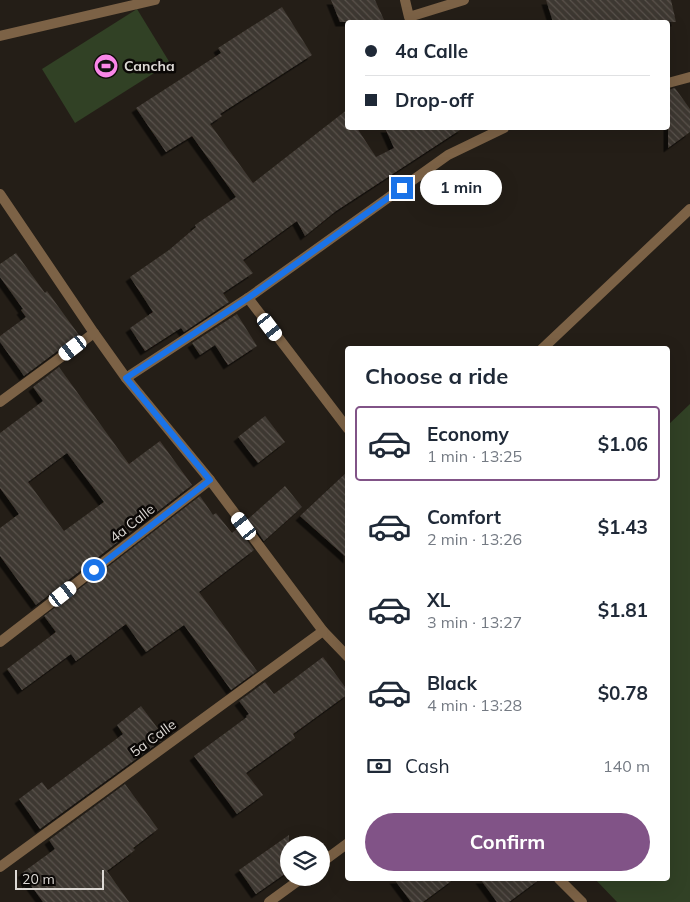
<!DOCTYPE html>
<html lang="en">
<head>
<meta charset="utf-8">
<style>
	:root { --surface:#fff; --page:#f6f6f7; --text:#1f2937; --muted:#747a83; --line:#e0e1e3; --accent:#815387 }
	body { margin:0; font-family:Mulish,sans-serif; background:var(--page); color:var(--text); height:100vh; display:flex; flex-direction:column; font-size:19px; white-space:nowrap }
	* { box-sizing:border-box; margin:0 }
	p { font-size:16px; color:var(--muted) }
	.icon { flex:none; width:28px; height:28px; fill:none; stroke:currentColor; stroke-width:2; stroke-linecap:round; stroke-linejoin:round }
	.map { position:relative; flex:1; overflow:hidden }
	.panel { position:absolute; left:345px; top:346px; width:325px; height:535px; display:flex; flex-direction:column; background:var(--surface); border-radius:5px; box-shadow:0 5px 20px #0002 }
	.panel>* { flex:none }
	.top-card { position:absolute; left:345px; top:20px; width:325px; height:110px; border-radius:5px; box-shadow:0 5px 20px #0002; display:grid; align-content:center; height:110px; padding:0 20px; background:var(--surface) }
	.tools { position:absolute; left:280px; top:836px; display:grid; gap:10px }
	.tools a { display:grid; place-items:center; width:50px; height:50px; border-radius:50%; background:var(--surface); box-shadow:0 5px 20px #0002; font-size:25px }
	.scale { position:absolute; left:15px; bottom:12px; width:89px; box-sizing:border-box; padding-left:5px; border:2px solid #ddd9d5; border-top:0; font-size:14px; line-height:18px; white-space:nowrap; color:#ddd9d5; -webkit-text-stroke:4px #0b0806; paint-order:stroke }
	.end { position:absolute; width:22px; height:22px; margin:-11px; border:6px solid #1a73e8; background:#fff; box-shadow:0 0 0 2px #fff }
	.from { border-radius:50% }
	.bubble { position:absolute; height:35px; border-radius:18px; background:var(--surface); box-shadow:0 5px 20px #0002; font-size:16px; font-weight:700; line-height:35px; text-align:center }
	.car { position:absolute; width:15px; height:30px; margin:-15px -8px; border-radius:6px; box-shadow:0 0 4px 1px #0007; background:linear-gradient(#fff 24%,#345 0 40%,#fff 0 76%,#345 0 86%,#fff 0) }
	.top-card b { display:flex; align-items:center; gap:18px; height:48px; font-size:19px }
	.top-card b+b { border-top:1px solid var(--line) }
	.top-card i { width:12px; height:12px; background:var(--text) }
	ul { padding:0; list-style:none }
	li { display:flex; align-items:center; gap:15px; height:75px; margin:0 10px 8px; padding:0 10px; border:2px solid transparent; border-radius:5px }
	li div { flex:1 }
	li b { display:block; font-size:19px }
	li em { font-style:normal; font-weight:700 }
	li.selected { border-color:var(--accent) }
	li>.icon { width:45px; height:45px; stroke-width:1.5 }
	h2 { padding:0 20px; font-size:22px; line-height:60px }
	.pay { display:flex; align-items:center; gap:12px; height:55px; padding:0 20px; font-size:19px }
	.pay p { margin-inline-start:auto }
	.cta { display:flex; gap:10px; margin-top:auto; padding:10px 20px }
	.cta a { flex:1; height:58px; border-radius:30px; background:var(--accent); color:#fff; font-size:20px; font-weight:700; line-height:58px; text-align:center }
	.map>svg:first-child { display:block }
</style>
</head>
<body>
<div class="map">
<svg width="690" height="902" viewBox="0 0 690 902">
	<defs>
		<pattern id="building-back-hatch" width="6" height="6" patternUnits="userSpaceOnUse" patternTransform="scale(1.25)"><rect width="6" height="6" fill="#3e3730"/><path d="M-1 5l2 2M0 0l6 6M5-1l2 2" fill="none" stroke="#59534d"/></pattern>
		<filter id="shadow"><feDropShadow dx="-4.5" dy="4.5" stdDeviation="0" flood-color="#0009"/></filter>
	</defs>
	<rect width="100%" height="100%" fill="#241e17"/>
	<!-- grass -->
	<g fill="#314125">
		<path d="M137,9L170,63L75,123L42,69Z"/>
		<path d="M690,404V902H617L595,879H668V425Z"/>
	</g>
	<!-- building -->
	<g fill="url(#building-back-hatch)" fill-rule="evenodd" filter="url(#shadow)">
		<path d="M331,0H375L385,22H340Z"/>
		<path d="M546,0H671L676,22H553Z"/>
		<path d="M282,7L312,55L220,114L222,116L210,124L253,183L348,109V128H357L376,157L394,148L385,128H463L336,211L305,236L297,221L243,260L253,273L223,293L229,302L184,332L181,328L145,351L130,328L153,312L130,277L169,250L196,227L195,225L236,197L192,136L166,152L136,108L221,53L218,48Z"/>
		<path d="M675,88L690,109V132L668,148V90Z"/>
		<path d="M16,253L45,293L47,291L79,335L24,376L0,342V336L26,317L21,310L23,309L0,277V264Z"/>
		<path d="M237,314L257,346L228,365L215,345L200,355L192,343Z"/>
		<path d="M59,367L129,464L160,441L192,485L36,605L0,556V528L19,514L0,488V433L43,401L33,387ZM67,453L104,502L64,531L28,482Z"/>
		<path d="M265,416L285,442L258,463L238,437Z"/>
		<path d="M348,471V559L300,516Z"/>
		<path d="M285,486L302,507L264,541L248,519Z"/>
		<path d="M200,496L213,515L216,513L232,533L238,528L254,550L199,592L257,671L231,690L184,625L146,652L126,624L76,661L71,654L22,690L7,669L56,632L44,616Z"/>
		<path d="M323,657L348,691V694L293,734L295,738L246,773L263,795L237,814L194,756L247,717L246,716L249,714L239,701L265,682L274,694Z"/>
		<path d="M141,706L165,738L40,829L19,799L42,782L48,790L123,734L117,725Z"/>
		<path d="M125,784L158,829L133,848L135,850L107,871L129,902H43L22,873L55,849L49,840Z"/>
		<path d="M289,835V871L256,894L239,870Z"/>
		<path d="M394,879H454L423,902H411Z"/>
		<path d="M480,879H540L509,902H497Z"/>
	</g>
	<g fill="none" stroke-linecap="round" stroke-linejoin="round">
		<!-- minor -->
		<g stroke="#7c6246" stroke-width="10">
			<path d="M405,0L409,17L464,0"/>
			<path d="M0,36L155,0"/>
			<path d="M668,83L690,77"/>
			<path d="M0,194L94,333L126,378L210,480L323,631L348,657"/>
			<path d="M248,298L348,429"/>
			<path d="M542,349L690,209"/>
			<path d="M126,378L248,298L448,155L504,128"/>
			<path d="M0,402L94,333"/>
			<path d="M0,642L210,480"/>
			<path d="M321,863L348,843"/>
			<path d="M0,867L323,631"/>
			<path d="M559,879L582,902"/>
			<path d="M269,902L302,878"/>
		</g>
	</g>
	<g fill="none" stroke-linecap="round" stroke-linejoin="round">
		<!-- route -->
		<path stroke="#1a73e8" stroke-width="6" d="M94,570L210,480L126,378L248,298L402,188"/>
	</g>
	<!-- icons -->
	<defs>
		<symbol id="stadium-disc" viewBox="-11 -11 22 22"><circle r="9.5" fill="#f987e8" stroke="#0b0806"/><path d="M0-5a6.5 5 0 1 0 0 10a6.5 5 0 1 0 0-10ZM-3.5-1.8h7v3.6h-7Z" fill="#111"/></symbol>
	</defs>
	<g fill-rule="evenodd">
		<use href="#stadium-disc" x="92" y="52" width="28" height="28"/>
	</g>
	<g text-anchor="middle" stroke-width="5" stroke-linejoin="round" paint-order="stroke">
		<!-- poi labels -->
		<g font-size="14" font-weight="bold" fill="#ddd9d5" stroke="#0b0806" text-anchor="start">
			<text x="124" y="71">Cancha</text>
		</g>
		<!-- street labels -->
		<g font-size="14" fill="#ddd9d5" stroke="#0b0806">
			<text transform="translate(132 523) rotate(-38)" y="5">4a Calle</text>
			<text transform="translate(153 738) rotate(-36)" y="5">5a Calle</text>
		</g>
	</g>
</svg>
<div class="tools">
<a><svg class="icon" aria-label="layers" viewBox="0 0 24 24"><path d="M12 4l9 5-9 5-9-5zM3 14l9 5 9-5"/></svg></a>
</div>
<div class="scale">20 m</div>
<i class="end from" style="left:94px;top:570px"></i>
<i class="end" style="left:402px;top:188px"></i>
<div class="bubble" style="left:420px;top:170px;width:82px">1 min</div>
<i class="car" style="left:270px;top:327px;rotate:143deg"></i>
<i class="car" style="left:73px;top:348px;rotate:233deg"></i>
<i class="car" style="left:244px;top:526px;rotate:323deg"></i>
<i class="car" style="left:63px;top:594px;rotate:52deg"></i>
<div class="top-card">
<b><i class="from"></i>4a Calle</b>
<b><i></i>Drop-off</b>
</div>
<section class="panel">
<h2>Choose a ride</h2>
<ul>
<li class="selected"><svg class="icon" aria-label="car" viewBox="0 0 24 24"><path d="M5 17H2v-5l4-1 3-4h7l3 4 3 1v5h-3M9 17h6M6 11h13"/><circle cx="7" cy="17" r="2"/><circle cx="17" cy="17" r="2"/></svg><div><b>Economy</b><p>1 min · 13:25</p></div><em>$1.06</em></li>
<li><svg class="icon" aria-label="car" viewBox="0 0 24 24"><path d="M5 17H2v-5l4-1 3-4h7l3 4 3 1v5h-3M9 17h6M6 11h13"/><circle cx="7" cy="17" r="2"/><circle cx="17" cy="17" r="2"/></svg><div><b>Comfort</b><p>2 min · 13:26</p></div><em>$1.43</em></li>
<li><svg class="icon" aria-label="car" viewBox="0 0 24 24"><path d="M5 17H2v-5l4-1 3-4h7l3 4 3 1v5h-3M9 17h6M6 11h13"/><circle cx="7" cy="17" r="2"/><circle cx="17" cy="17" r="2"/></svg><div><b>XL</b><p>3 min · 13:27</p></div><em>$1.81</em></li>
<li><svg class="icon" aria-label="car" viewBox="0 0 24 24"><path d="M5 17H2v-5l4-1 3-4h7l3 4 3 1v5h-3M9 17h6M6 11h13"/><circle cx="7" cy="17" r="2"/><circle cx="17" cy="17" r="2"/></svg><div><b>Black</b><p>4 min · 13:28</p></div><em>$0.78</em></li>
</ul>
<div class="pay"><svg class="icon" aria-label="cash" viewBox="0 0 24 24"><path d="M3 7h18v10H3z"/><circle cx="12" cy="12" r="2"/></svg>Cash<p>140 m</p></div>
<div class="cta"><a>Confirm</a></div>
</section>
</div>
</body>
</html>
